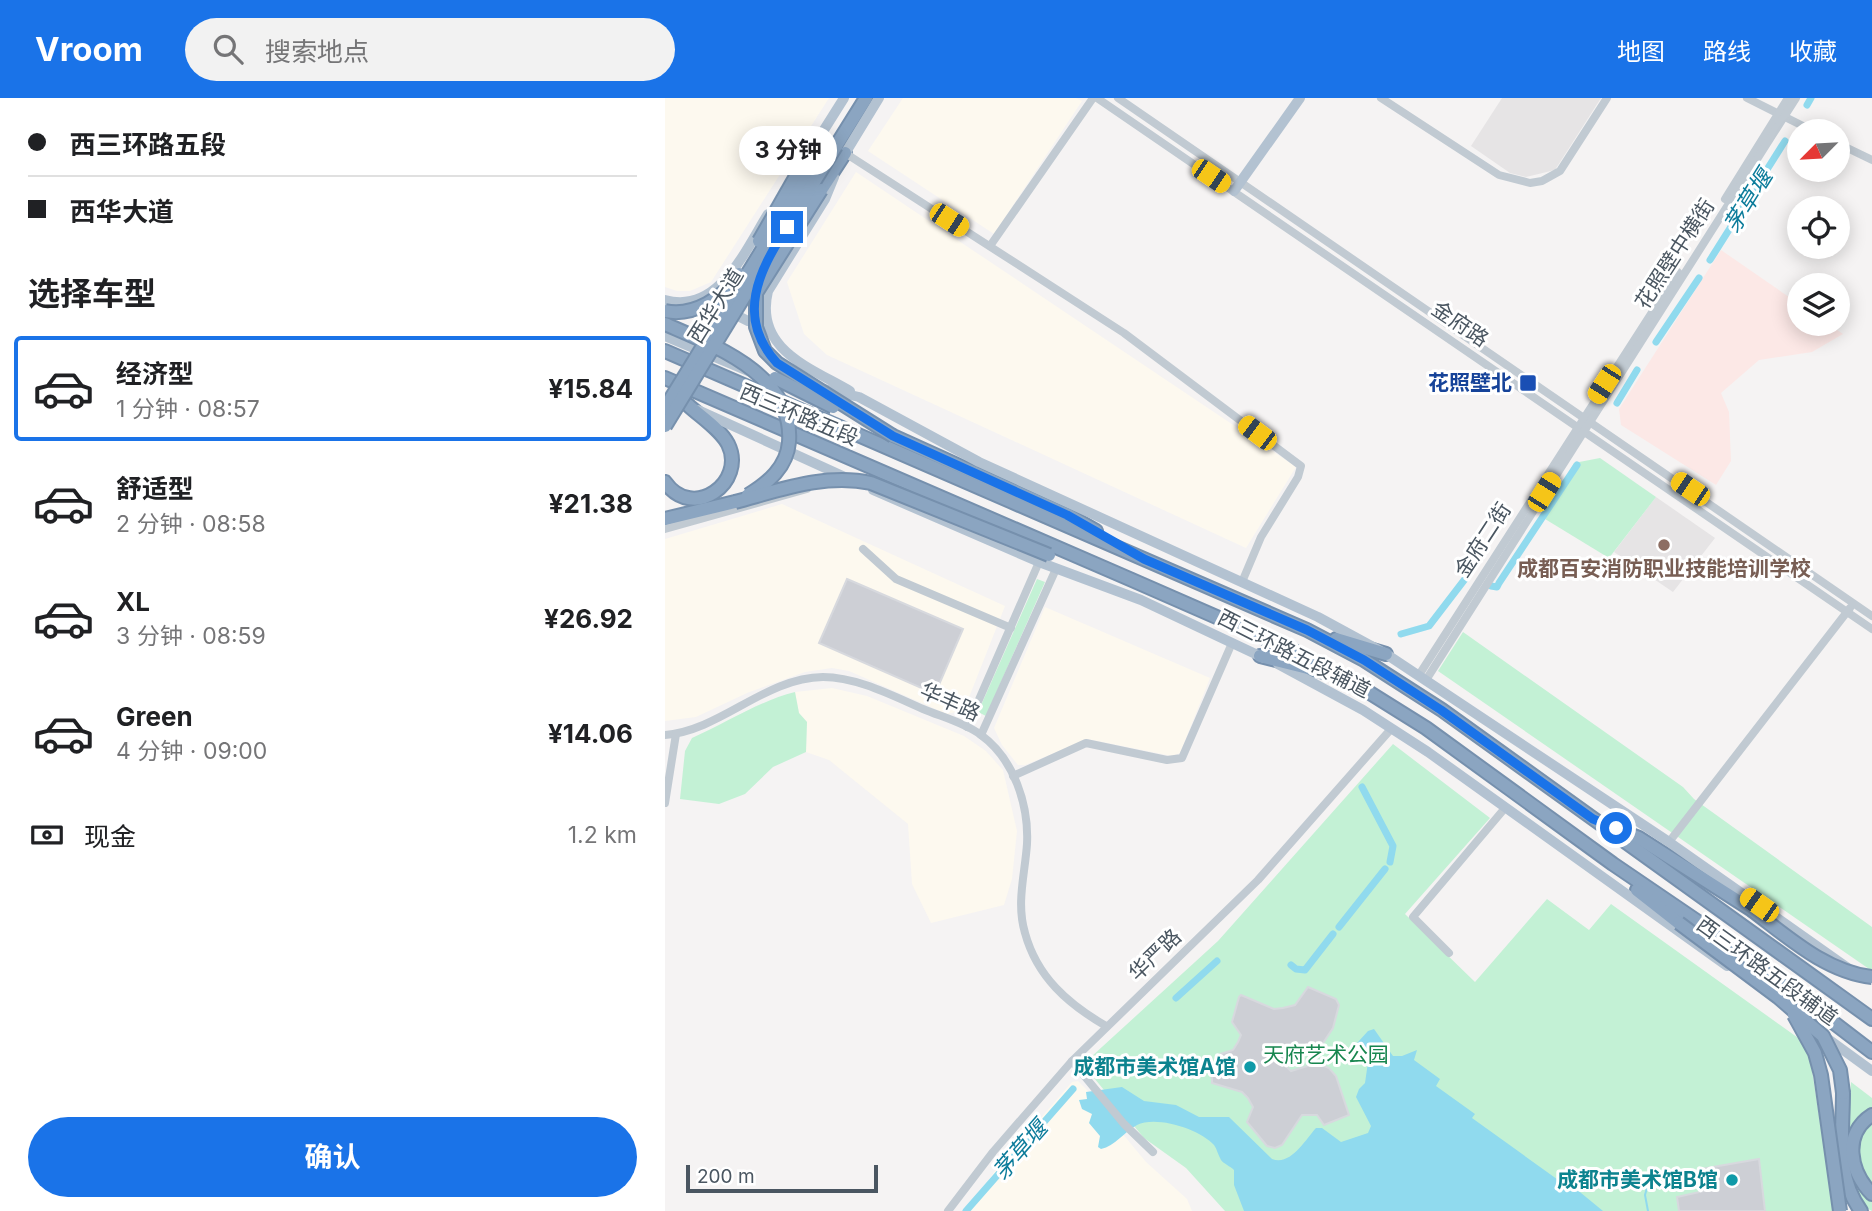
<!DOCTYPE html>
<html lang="zh">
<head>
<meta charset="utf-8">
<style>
	:root { --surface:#fff; --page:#f2f2f2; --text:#202124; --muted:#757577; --line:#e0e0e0; --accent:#1a73e8 }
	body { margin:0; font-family:Inter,"Noto Sans SC",sans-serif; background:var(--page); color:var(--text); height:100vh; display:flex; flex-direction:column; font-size:26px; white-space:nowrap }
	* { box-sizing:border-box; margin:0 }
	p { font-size:23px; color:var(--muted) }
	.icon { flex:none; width:38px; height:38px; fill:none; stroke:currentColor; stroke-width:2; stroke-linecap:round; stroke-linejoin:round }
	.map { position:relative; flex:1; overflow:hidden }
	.side { display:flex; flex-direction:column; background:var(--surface); width:665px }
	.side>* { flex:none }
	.hud { display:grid; align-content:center; height:154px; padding:0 28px; background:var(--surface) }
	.needle { width:46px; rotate:246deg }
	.fabs { position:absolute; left:1122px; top:21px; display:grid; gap:14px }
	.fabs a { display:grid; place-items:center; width:63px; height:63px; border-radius:50%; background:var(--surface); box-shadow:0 4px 18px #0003; font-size:35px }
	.scale { position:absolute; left:21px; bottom:18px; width:192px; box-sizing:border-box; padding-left:7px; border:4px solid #4a5661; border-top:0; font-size:19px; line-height:24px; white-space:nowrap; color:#4a5661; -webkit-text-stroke:5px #fff; paint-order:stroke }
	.end { position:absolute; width:32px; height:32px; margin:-16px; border:9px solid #1a73e8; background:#fff; box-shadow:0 0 0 4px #fff }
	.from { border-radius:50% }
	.bubble { position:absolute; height:49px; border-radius:24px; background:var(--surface); box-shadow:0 4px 18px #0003; font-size:23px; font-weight:700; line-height:49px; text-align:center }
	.car { position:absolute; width:21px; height:42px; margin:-21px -10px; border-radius:9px; box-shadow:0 0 5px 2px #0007; background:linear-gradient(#f5c518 24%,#345 0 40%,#f5c518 0 76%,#345 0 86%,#f5c518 0) }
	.hud b { display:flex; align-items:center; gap:24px; height:66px; font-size:26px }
	.hud b+b { border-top:2px solid var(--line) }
	.hud i { width:18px; height:18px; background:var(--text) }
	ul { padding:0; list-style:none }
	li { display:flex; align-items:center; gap:21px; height:105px; margin:0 14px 10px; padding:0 14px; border:4px solid transparent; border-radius:7px }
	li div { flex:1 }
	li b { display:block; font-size:26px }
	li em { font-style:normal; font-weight:700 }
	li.on { border-color:var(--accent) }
	li>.icon { width:63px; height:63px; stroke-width:1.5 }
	h2 { padding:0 28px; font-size:32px; line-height:84px }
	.pay { display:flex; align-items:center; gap:18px; height:77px; padding:0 28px; font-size:26px }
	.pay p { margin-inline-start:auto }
	.button { display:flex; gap:14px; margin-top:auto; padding:14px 28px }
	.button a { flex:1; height:80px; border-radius:42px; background:var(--accent); color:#fff; font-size:28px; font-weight:700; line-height:80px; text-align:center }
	header { display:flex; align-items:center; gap:42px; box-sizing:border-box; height:98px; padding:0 35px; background:var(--accent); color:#fff }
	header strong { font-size:33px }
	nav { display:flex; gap:38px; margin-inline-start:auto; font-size:24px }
	.search { width:490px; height:63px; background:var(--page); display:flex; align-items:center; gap:18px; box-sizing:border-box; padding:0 24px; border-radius:38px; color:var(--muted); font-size:26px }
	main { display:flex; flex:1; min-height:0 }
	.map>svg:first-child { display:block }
</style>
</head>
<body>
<header>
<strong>Vroom</strong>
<div class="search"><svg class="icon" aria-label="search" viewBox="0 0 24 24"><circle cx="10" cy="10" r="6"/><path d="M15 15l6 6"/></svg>搜索地点</div>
<nav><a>地图</a><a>路线</a><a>收藏</a></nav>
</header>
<main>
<section class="side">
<div class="hud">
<b><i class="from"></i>西三环路五段</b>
<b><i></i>西华大道</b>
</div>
<h2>选择车型</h2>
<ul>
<li class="on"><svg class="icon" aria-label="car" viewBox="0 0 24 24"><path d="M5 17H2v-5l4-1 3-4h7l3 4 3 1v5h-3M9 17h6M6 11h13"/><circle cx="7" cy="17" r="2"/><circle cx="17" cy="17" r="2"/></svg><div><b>经济型</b><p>1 分钟 · 08:57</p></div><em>¥15.84</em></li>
<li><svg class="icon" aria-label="car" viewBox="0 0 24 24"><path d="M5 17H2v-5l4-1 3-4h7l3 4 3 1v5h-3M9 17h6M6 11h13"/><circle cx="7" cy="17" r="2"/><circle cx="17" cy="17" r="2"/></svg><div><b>舒适型</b><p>2 分钟 · 08:58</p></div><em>¥21.38</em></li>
<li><svg class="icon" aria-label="car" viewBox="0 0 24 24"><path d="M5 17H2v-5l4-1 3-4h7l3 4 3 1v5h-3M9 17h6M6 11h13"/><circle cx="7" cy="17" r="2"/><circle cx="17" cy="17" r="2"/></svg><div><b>XL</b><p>3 分钟 · 08:59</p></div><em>¥26.92</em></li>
<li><svg class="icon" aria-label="car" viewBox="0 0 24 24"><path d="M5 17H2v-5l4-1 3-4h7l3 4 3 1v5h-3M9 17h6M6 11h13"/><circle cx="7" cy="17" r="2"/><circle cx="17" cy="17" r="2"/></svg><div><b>Green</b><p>4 分钟 · 09:00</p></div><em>¥14.06</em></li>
</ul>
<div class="pay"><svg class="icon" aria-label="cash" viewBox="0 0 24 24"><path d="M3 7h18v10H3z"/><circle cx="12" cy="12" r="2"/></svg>现金<p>1.2 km</p></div>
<div class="button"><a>确认</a></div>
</section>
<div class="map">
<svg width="1207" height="1113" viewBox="0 0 1207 1113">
	<rect width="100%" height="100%" fill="#f5f3f3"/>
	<!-- commercial -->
	<g fill="#fdf9ef">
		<path d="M0,0H164L46,184L25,193H12L0,189Z"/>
		<path d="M238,0H411L417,3L329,136L203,53Z"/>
		<path d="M191,74L631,369L581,450L162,257L139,236L122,184Z"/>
		<path d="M117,406L340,508L299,612L282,616L184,573L167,570L140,574L82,595L31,619L0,623V441Z"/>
		<path d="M380,509L545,580L515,655L507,658L423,641L360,667H353L337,647L329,630Z"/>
		<path d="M167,590L202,598L299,638L321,653L338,672L352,733L347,781L339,807L266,825L247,786L243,726L164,662L141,654L142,624L134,615L130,594Z"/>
		<path d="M413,983L437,1007L456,1034L481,1064L522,1101L527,1113H303L329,1074L407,984Z"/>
	</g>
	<!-- education -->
	<g fill="#e6e4e5">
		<path d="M837,0H936L890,72L861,79L845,75L806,48Z"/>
		<path d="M991,399L1050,440L1008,494L949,454Z"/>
	</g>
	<!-- medical -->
	<path fill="#fce8e6" d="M1056,152L1134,206V226H1163L1178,236L1147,254L1094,262L1056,295L1064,314L1066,363L1051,387L956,327L954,311Z"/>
	<!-- green -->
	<g fill="#c3f1d5">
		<path d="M935,360L991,399L944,460L880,421L909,365Z"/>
		<path d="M372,481L380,484L321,618L313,614Z"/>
		<path d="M798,534L1018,689L1029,701L1207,829V873L773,573Z"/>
		<path d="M130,594L134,615L142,624L141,654L108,669L80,696L54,706L15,701L20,653L27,640C61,625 94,603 130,594Z"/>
		<path d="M728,646L825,720L740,816L810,884L882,801L924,832L946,806L1143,947L1169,1113H560L521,1070L479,1040L424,974L426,959L553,843Z"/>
		<path d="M1186,984L1207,1000V1113C1173,1096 1184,1017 1186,984Z"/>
	</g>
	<!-- water -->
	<path fill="#90daee" d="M709,931L728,958H737L752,952L749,962L775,981L771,988L810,1016L807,1020L896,1084L899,1081L938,1113H579L569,1087V1072C565,1068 559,1066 556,1062C553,1057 552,1051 549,1047C535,1031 491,1017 472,1027C459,1034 450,1048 436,1051L433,1049L435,1038L424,1025L427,1016L417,1011L414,1002L422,1001L421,994L457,989L479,1003L511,1007L534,1019H564L607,1061C626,1068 640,1042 651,1030H657L676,1044L703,1035L706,1028L691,999L694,991L700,985L703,964L685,960L683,955L703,933Z"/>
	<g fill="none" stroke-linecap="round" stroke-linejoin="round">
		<!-- stream -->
		<path stroke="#90daee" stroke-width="2" d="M983,1113L980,1097L984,1082"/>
		<!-- canal -->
		<g stroke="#90daee" stroke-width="7">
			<path d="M1142,7L1146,0"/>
			<path d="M1045,162L1120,43"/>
			<path d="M991,244L1034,180"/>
			<path d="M952,305L972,272"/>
			<path d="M826,488L832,489L834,485L912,367"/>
			<path d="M736,536L764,528L800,481"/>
			<path d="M697,689L728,748L725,764"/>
			<path d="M674,829L720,771"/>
			<path d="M626,867L631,871L640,872L668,836"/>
			<path d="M511,900L552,863"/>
			<path d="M301,1113L408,991"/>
		</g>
	</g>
	<!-- building -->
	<g fill="#cdcfd5" stroke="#d7d9de" stroke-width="2">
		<path d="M182,481L298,531L270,596L154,545Z"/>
		<path d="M643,889L671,901L674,907L668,930L654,951L624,958L619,966L626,973L652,965L664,970L671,978L684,1017L659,1027L652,1017H637L617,1047L610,1050L602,1048L582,1024L588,1009L583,1000L577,994L547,985V976L555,956L568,952L573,944L576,937L567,924L574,899L576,897L609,911L618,910L630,907Z"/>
		<path d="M1094,1061L1100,1113H1014L1012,1099L1039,1093L1036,1071Z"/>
	</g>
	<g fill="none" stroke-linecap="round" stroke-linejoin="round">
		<defs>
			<g id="highway">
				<path d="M171,48L201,0"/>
				<path d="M134,73L155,39"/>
				<path d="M156,92L180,55"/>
				<path d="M0,253L642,532L699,562L777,612L1207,921"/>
				<path d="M0,280L467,482L629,553L681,580L761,630L948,766L1067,847L1207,954"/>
				<path d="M228,338L403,417L431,433"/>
				<path d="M0,384C28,424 82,384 63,346C55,331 36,319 23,307"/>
				<path d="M0,421L70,404"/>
				<path d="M671,541L721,556"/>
				<path d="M595,558L659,574"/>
				<path d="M946,729L974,740L1087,812"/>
				<path d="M972,792L1014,825"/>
				<path d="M1178,995C1178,1036 1170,1078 1196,1113"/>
				<path d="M1207,1017C1177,1036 1185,1074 1207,1096"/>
			</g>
		</defs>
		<!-- highway casing -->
		<use href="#highway" stroke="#7690ad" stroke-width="16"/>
		<!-- minor -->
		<g stroke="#c1cad2" stroke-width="8">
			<path d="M432,0L1207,531"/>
			<path d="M453,0L1207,518"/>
			<path d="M716,0L834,77L865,85L877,83L895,73L942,0"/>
			<path d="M1082,0L1148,33"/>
			<path d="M1172,45L1207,62"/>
			<path d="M180,55L459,235L636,368L633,379L596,439L577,484"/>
			<path d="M1060,101L1123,0"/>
			<path d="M325,148L428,0"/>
			<path d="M0,431L142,391"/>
			<path d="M198,451L231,481L346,530"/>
			<path d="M754,577L1013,174"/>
			<path d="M761,582L1131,0"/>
			<path d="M302,629L374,464"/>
			<path d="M0,637C57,632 99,580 158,579C192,579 228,598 258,611C277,619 300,625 316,637C349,661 364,707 362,746C360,776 351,805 360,835C372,879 403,906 441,928"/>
			<path d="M316,637L391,471"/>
			<path d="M348,678L421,645L502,662L517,660L567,545"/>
			<path d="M0,705L11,636"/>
			<path d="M1004,744L1185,510"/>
			<path d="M784,855L748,819L840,710"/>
			<path d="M407,963L459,1026L488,1054"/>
			<path d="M283,1113L328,1054L407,963L593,782L726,631"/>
		</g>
		<!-- major -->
		<g stroke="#b3c2d1" stroke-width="10">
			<path d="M152,43L179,0"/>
			<path d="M178,59L214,0"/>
			<path d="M169,79L160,101L103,193C89,251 144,269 185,293"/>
			<path d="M569,93L635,0"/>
			<path d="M0,202C53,217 80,153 103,116"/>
			<path d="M65,214L83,223L96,222"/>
			<path d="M0,238L90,276"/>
			<path d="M155,290L194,299L314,364L653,519L721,556L1004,744L1183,870"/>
			<path d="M33,312L182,380"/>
			<path d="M208,392L374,464L476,502L599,560"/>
			<path d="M613,566L698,612L763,654L1062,868"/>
			<path d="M1159,938L1207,973"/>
		</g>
		<!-- highway -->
		<use href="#highway" stroke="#8ba5c1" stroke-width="12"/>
		<defs>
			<g id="highway-bridge">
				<path d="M156,92L91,195V229L100,253L112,265L228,338"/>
				<path d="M94,143L134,73"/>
				<path d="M0,213C28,219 59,200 74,176"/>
				<path d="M0,226C50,248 129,277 124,344C122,369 103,385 83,397"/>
				<path d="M110,280L168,309"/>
				<path d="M0,310L163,45"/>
				<path d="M0,328L171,48"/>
				<path d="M70,404C115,392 160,375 206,385L384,457"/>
				<path d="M1087,812C1123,839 1161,874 1207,879"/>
				<path d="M1014,825L1113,899L1158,938L1175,972L1178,995"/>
				<path d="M1129,917L1150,955L1156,977L1175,1113"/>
			</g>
		</defs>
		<!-- highway-bridge casing -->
		<use href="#highway-bridge" stroke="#7690ad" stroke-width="16" stroke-linecap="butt"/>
		<!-- highway-bridge -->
		<use href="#highway-bridge" stroke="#8ba5c1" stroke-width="12"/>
	</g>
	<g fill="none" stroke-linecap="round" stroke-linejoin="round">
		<!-- route -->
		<path stroke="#1a73e8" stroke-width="9" d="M122,129C94,173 70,219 112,265L228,338L402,417L479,461L642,532L699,562L776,612L928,721L951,730"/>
	</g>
	<!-- markers -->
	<rect fill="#1a4fb4" stroke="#fff" stroke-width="2.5" x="854" y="276" width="18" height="18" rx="3.5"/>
	<circle fill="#8d6e63" stroke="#fff" stroke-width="2.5" cx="999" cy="447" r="7"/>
	<g fill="#0f9aa8" stroke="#fff" stroke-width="2.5">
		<circle cx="585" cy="969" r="7"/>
		<circle cx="1067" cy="1082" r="7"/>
	</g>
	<g text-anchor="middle" stroke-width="6" stroke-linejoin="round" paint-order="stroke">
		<!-- street labels -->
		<g font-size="21" fill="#4a5661" stroke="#fff">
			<text transform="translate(1010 156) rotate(-57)" y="7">花照壁中横街</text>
			<text transform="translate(51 208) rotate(-58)" y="7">西华大道</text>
			<text transform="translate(795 226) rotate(34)" y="7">金府路</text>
			<text transform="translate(134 317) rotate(23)" y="7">西三环路五段</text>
			<text transform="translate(818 442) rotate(-57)" y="7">金府二街</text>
			<text transform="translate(629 556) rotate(27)" y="7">西三环路五段辅道</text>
			<text transform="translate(285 604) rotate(24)" y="7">华丰路</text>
			<text transform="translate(490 857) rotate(-44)" y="7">华严路</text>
			<text transform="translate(1102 873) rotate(36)" y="7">西三环路五段辅道</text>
		</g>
		<!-- transit labels -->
		<g font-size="21" font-weight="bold" fill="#164399" stroke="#fff" text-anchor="end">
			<text x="847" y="292">花照壁北</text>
		</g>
		<!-- education labels -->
		<g font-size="21" font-weight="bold" fill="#785e54" stroke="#fff">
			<text x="999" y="478">成都百安消防职业技能培训学校</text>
		</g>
		<!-- park labels -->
		<g font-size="21" fill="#17864f" stroke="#fff">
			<text x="661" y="964">天府艺术公园</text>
		</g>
		<!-- culture labels -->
		<g font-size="21" font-weight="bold" fill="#0d838f" stroke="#fff" text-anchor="end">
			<text x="571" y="976">成都市美术馆A馆</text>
			<text x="1053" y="1089">成都市美术馆B馆</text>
		</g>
		<!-- water labels -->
		<g font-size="23" font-style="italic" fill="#0c7c9b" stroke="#fff">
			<text transform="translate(1083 103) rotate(-58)" y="8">茅草堰</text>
			<text transform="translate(355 1052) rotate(-49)" y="8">茅草堰</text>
		</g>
	</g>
</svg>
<div class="fabs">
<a><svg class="needle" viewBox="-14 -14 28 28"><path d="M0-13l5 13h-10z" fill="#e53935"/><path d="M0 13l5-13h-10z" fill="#757577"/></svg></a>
<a><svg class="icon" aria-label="locate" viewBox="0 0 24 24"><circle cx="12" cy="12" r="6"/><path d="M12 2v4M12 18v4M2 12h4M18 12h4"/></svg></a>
<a><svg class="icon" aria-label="layers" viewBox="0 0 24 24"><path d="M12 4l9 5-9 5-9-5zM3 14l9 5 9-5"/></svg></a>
</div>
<div class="scale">200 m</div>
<i class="end from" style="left:951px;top:730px"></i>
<i class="end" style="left:122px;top:129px"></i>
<div class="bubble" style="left:74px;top:28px;width:98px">3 分钟</div>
<i class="car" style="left:546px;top:78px;rotate:124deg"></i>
<i class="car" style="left:284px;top:122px;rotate:123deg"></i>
<i class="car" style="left:939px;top:286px;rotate:213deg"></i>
<i class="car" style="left:592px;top:335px;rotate:307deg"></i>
<i class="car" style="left:1025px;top:391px;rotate:304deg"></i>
<i class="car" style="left:879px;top:394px;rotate:32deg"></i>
<i class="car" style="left:1094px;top:807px;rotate:305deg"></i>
</div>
</main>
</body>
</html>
